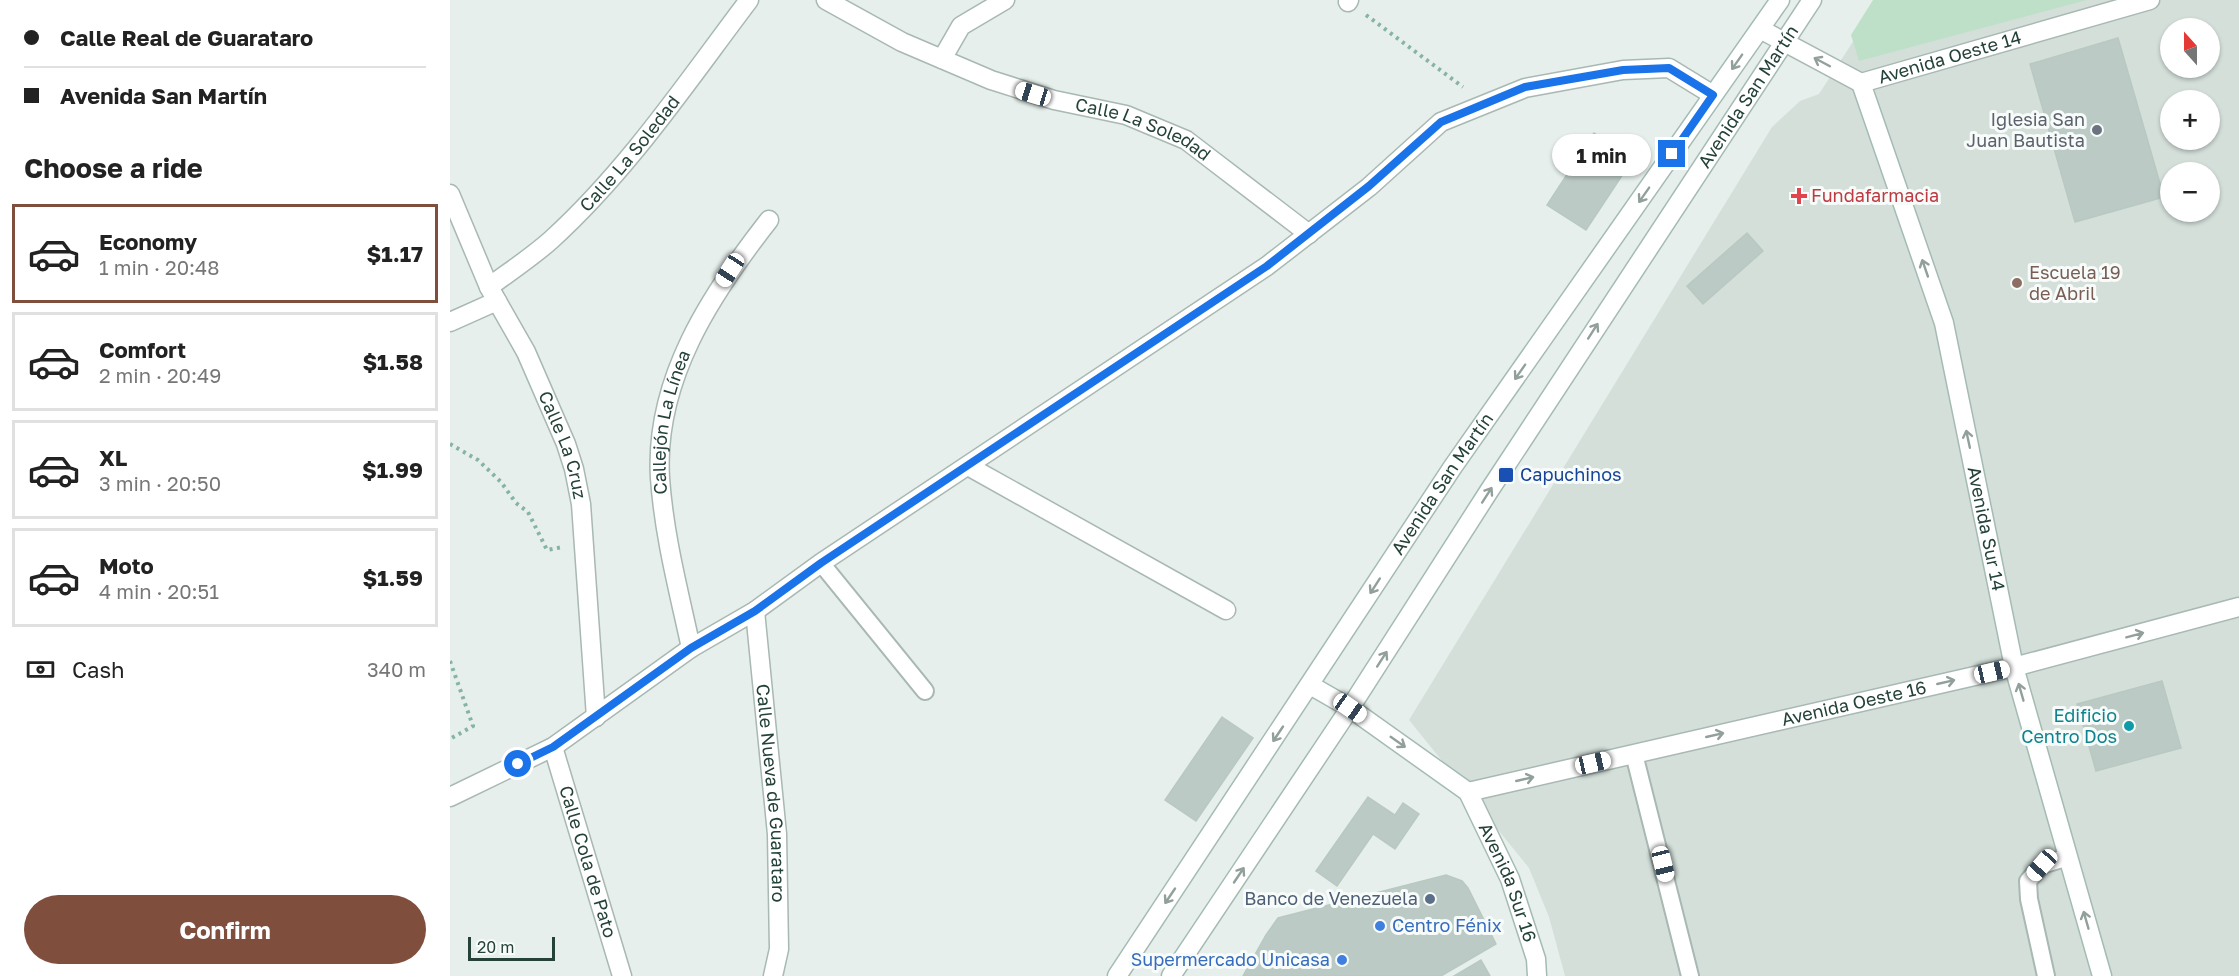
<!DOCTYPE html>
<html lang="en">
<head>
<meta charset="utf-8">
<style>
	:root { --surface:#fff; --page:#f2f2f2; --text:#222; --muted:#767676; --line:#e0e0e0; --accent:#804e3d }
	body { margin:0; font-family:"Golos Text",sans-serif; background:var(--page); color:var(--text); height:100vh; display:flex; flex-direction:column; font-size:22px; white-space:nowrap }
	* { box-sizing:border-box; margin:0 }
	p { font-size:20px; color:var(--muted) }
	.icon { flex:none; width:33px; height:33px; fill:none; stroke:currentColor; stroke-width:2; stroke-linecap:round; stroke-linejoin:round }
	.map { position:relative; flex:1; overflow:hidden }
	.side { display:flex; flex-direction:column; background:var(--surface); width:450px }
	.side>* { flex:none }
	.hud { display:grid; align-content:center; height:132px; padding:0 24px; background:var(--surface) }
	.needle { width:39px; rotate:339deg }
	.fabs { position:absolute; left:1710px; top:18px; display:grid; gap:12px }
	.fabs a { display:grid; place-items:center; width:60px; height:60px; border-radius:50%; background:var(--surface); box-shadow:0 2px 4px #0004; font-size:30px }
	.scale { position:absolute; left:18px; bottom:15px; width:87px; box-sizing:border-box; padding-left:6px; border:3px solid #24423a; border-top:0; font-size:16px; line-height:21px; white-space:nowrap; color:#24423a; -webkit-text-stroke:4px #f7fbf9; paint-order:stroke }
	.end { position:absolute; width:27px; height:27px; margin:-14px; border:8px solid #1a73e8; background:#fff; box-shadow:0 0 0 3px #fff }
	.from { border-radius:50% }
	.bubble { position:absolute; height:42px; border-radius:21px; background:var(--surface); box-shadow:0 2px 4px #0004; font-size:20px; font-weight:700; line-height:42px; text-align:center }
	.car { position:absolute; width:18px; height:36px; margin:-18px -9px; border-radius:8px; box-shadow:0 0 4px 2px #0007; background:linear-gradient(#fff 24%,#345 0 40%,#fff 0 76%,#345 0 86%,#fff 0) }
	.hud b { display:flex; align-items:center; gap:21px; height:57px; font-size:22px }
	.hud b+b { border-top:2px solid var(--line) }
	.hud i { width:15px; height:15px; background:var(--text) }
	ul { padding:0; list-style:none }
	li { display:flex; align-items:center; gap:18px; height:99px; margin:0 12px 9px; padding:0 12px; border:3px solid var(--line); border-radius:0px }
	li div { flex:1 }
	li b { display:block; font-size:22px }
	li em { font-style:normal; font-weight:700 }
	li.selected { border-color:var(--accent) }
	li>.icon { width:54px; height:54px; stroke-width:1.5 }
	h2 { padding:0 24px; font-size:27px; line-height:72px }
	.pay { display:flex; align-items:center; gap:15px; height:66px; padding:0 24px; font-size:22px }
	.pay p { margin-inline-start:auto }
	.action { display:flex; gap:12px; margin-top:auto; padding:12px 24px }
	.action a { flex:1; height:69px; border-radius:36px; background:var(--accent); color:#fff; font-size:24px; font-weight:700; line-height:69px; text-align:center }
	main { display:flex; flex:1; min-height:0 }
	.map>svg:first-child { display:block }
</style>
</head>
<body>
<main>
<section class="side">
<div class="hud">
<b><i class="from"></i>Calle Real de Guarataro</b>
<b><i></i>Avenida San Martín</b>
</div>
<h2>Choose a ride</h2>
<ul>
<li class="selected"><svg class="icon" aria-label="car" viewBox="0 0 24 24"><path d="M5 17H2v-5l4-1 3-4h7l3 4 3 1v5h-3M9 17h6M6 11h13"/><circle cx="7" cy="17" r="2"/><circle cx="17" cy="17" r="2"/></svg><div><b>Economy</b><p>1 min · 20:48</p></div><em>$1.17</em></li>
<li><svg class="icon" aria-label="car" viewBox="0 0 24 24"><path d="M5 17H2v-5l4-1 3-4h7l3 4 3 1v5h-3M9 17h6M6 11h13"/><circle cx="7" cy="17" r="2"/><circle cx="17" cy="17" r="2"/></svg><div><b>Comfort</b><p>2 min · 20:49</p></div><em>$1.58</em></li>
<li><svg class="icon" aria-label="car" viewBox="0 0 24 24"><path d="M5 17H2v-5l4-1 3-4h7l3 4 3 1v5h-3M9 17h6M6 11h13"/><circle cx="7" cy="17" r="2"/><circle cx="17" cy="17" r="2"/></svg><div><b>XL</b><p>3 min · 20:50</p></div><em>$1.99</em></li>
<li><svg class="icon" aria-label="car" viewBox="0 0 24 24"><path d="M5 17H2v-5l4-1 3-4h7l3 4 3 1v5h-3M9 17h6M6 11h13"/><circle cx="7" cy="17" r="2"/><circle cx="17" cy="17" r="2"/></svg><div><b>Moto</b><p>4 min · 20:51</p></div><em>$1.59</em></li>
</ul>
<div class="pay"><svg class="icon" aria-label="cash" viewBox="0 0 24 24"><path d="M3 7h18v10H3z"/><circle cx="12" cy="12" r="2"/></svg>Cash<p>340 m</p></div>
<div class="action"><a>Confirm</a></div>
</section>
<div class="map">
<svg width="1789" height="976" viewBox="0 0 1789 976">
	<rect width="100%" height="100%" fill="#e6efeb"/>
	<!-- built -->
	<path fill="#d4dfda" fill-rule="evenodd" d="M1430,0H1789V976H1115L1099,917L1079,868L959,720L1322,127L1350,101L1369,94ZM1720,28H1760V68H1720ZM1720,100H1760V140H1720ZM1720,172H1760V212H1720Z"/>
	<!-- green -->
	<path fill="#bfe0c8" d="M1423,0H1637L1409,61L1401,35Z"/>
	<!-- building -->
	<g fill="#bbcac4" stroke="#b8c9c2" stroke-width="1.5">
		<path d="M1668,38L1714,197L1625,222L1580,64Z"/>
		<path d="M1144,133L1183,159L1136,230L1097,205Z"/>
		<path d="M1297,233L1313,251L1253,304L1237,286Z"/>
		<path d="M1712,681L1731,748L1646,771L1627,704Z"/>
		<path d="M772,717L803,738L746,821L715,800Z"/>
		<path d="M918,797L945,815L953,803L969,814L945,849L923,834L887,886L866,871Z"/>
		<path d="M996,875L1012,881L1018,888L1046,944L991,976H793L816,935L828,918Z"/>
		<path d="M1031,960L1040,976H1004Z"/>
	</g>
	<g fill="none" stroke-linecap="round" stroke-linejoin="round">
		<defs>
			<g id="lane">
				<path d="M371,563L475,691"/>
				<path d="M1184,754L1240,976"/>
				<path d="M1596,976L1579,899L1578,881L1592,865L1618,857"/>
			</g>
			<g id="street">
				<path id="s1" d="M376,0L452,42L541,80L604,100L676,115L736,140L859,234"/>
				<path d="M898,2L899,0"/>
				<path id="s2" d="M1310,29L1411,83L1700,0"/>
				<path d="M492,59L511,26L555,0"/>
				<path id="s3" d="M0,194L39,287L76,352L116,444L124,469L131,504L146,717"/>
				<path id="s4" d="M39,287C59,272 82,257 101,240C178,170 237,82 299,0"/>
				<path d="M0,322L47,301"/>
				<path d="M518,466L776,610"/>
				<path id="s5" d="M305,611L327,834L329,949L323,976"/>
				<path id="s6" d="M241,648C229,592 214,536 210,478C204,380 261,294 319,220"/>
				<path id="s7" d="M103,747L172,976"/>
				<path id="s8" d="M1018,792L1564,667L1789,607"/>
				<path d="M0,797L103,747L241,648L305,611L371,563L817,266L919,187L991,122L1075,88L1173,70L1219,68L1263,95"/>
			</g>
			<g id="secondary">
				<path id="s9" d="M1411,83L1494,323L1564,667L1652,976"/>
				<path id="s10" d="M860,685L900,708L1018,792L1060,879L1086,959L1087,976"/>
				<path id="s11" d="M667,976L1002,468L1330,0"/>
				<path id="s12" d="M721,976L900,708L1039,491L1362,0"/>
			</g>
		</defs>
		<!-- lane casing -->
		<use href="#lane" stroke="#a8b8b2" stroke-width="20"/>
		<!-- street casing -->
		<use href="#street" stroke="#a8b8b2" stroke-width="21"/>
		<!-- secondary casing -->
		<use href="#secondary" stroke="#a4bbb3" stroke-width="21"/>
		<!-- path -->
		<g stroke="#86b3a5" stroke-width="4" stroke-dasharray="3 4.5" stroke-linecap="butt">
			<path d="M916,15L1013,87"/>
			<path d="M0,444L28,460L51,482L66,503L78,512L97,550L113,547"/>
			<path d="M0,661L23,726L0,739"/>
		</g>
		<!-- lane -->
		<use href="#lane" stroke="#fff" stroke-width="16"/>
		<!-- street -->
		<use href="#street" stroke="#fff" stroke-width="18"/>
		<!-- secondary -->
		<use href="#secondary" stroke="#fff" stroke-width="18"/>
	</g>
	<!-- one-way arrows -->
	<defs><path id="oneway-shaft" d="M-6 0H5M1.5-3L5.5 0L1.5 3" fill="none" stroke-width="1.6" stroke-linecap="round" stroke-linejoin="round" transform="scale(1.5)"/></defs>
	<g stroke="#92a09c">
		<use href="#oneway-shaft" transform="translate(1287 62) rotate(125)"/>
		<use href="#oneway-shaft" transform="translate(1372 62) rotate(-152)"/>
		<use href="#oneway-shaft" transform="translate(1194 195) rotate(125)"/>
		<use href="#oneway-shaft" transform="translate(1475 268) rotate(-109)"/>
		<use href="#oneway-shaft" transform="translate(1143 331) rotate(-57)"/>
		<use href="#oneway-shaft" transform="translate(1070 372) rotate(125)"/>
		<use href="#oneway-shaft" transform="translate(1518 439) rotate(-102)"/>
		<use href="#oneway-shaft" transform="translate(1037 495) rotate(-57)"/>
		<use href="#oneway-shaft" transform="translate(925 586) rotate(123)"/>
		<use href="#oneway-shaft" transform="translate(1685 635) rotate(-15)"/>
		<use href="#oneway-shaft" transform="translate(932 659) rotate(-57)"/>
		<use href="#oneway-shaft" transform="translate(1496 682) rotate(-13)"/>
		<use href="#oneway-shaft" transform="translate(1571 692) rotate(-106)"/>
		<use href="#oneway-shaft" transform="translate(828 734) rotate(124)"/>
		<use href="#oneway-shaft" transform="translate(1265 735) rotate(-13)"/>
		<use href="#oneway-shaft" transform="translate(948 742) rotate(35)"/>
		<use href="#oneway-shaft" transform="translate(1075 779) rotate(-13)"/>
		<use href="#oneway-shaft" transform="translate(789 875) rotate(-56)"/>
		<use href="#oneway-shaft" transform="translate(720 896) rotate(124)"/>
		<use href="#oneway-shaft" transform="translate(1636 920) rotate(-106)"/>
	</g>
	<g fill="none" stroke-linecap="round" stroke-linejoin="round">
		<!-- route -->
		<path stroke="#1a73e8" stroke-width="8" d="M68,764L103,747L241,648L305,611L371,563L817,266L919,186L991,122L1075,87L1173,70L1219,68L1263,95L1222,154"/>
	</g>
	<!-- markers -->
	<circle fill="#6b7280" stroke="#f7fbf9" stroke-width="2" cx="1647" cy="130" r="6"/>
	<path fill="#e0444e" stroke="#f7fbf9" stroke-width="2" d="M1346 187h6v6h6v6h-6v6h-6v-6h-6v-6h6z"/>
	<circle fill="#8d6e63" stroke="#f7fbf9" stroke-width="2" cx="1567" cy="283" r="6"/>
	<rect fill="#1a4fb4" stroke="#f7fbf9" stroke-width="2" x="1048" y="467" width="16" height="16" rx="3"/>
	<circle fill="#0f9aa8" stroke="#f7fbf9" stroke-width="2" cx="1679" cy="726" r="6"/>
	<circle fill="#5c6f8a" stroke="#f7fbf9" stroke-width="2" cx="980" cy="899" r="6"/>
	<g fill="#3f7fe0" stroke="#f7fbf9" stroke-width="2">
		<circle cx="930" cy="926" r="6"/>
		<circle cx="892" cy="960" r="6"/>
	</g>
	<g text-anchor="middle" stroke-width="6" stroke-linejoin="round" paint-order="stroke">
		<!-- street labels -->
		<g font-size="18" fill="#24423a" stroke="#f7fbf9">
			<text dy="6" stroke="none"><textPath href="#s2" startOffset="207">Avenida Oeste 14</textPath></text>
			<text dy="6" stroke="none"><textPath href="#s12" startOffset="1052">Avenida San Martín</textPath></text>
			<text dy="6" stroke="none"><textPath href="#s1" startOffset="344">Calle La Soledad</textPath></text>
			<text dy="6" stroke="none"><textPath href="#s4" startOffset="195">Calle La Soledad</textPath></text>
			<text dy="6" stroke="none"><textPath href="#s6" startOffset="230">Callejón La Línea</textPath></text>
			<text dy="6" stroke="none"><textPath href="#s3" startOffset="276">Calle La Cruz</textPath></text>
			<text dy="6" stroke="none"><textPath href="#s11" startOffset="590">Avenida San Martín</textPath></text>
			<text dy="6" stroke="none"><textPath href="#s9" startOffset="464">Avenida Sur 14</textPath></text>
			<text dy="6" stroke="none"><textPath href="#s8" startOffset="396">Avenida Oeste 16</textPath></text>
			<text dy="6" stroke="none"><textPath href="#s5" startOffset="183">Calle Nueva de Guarataro</textPath></text>
			<text dy="6" stroke="none"><textPath href="#s7" startOffset="120">Calle Cola de Pato</textPath></text>
			<text dy="6" stroke="none"><textPath href="#s10" startOffset="290">Avenida Sur 16</textPath></text>
		</g>
		<!-- worship labels -->
		<g font-size="18" fill="#5b616d" stroke="#f7fbf9" text-anchor="end">
			<text x="1635" y="126">Iglesia San<tspan x="1635" dy="21">Juan Bautista</tspan></text>
		</g>
		<!-- health labels -->
		<g font-size="18" fill="#be3a42" stroke="#f7fbf9" text-anchor="start">
			<text x="1361" y="202">Fundafarmacia</text>
		</g>
		<!-- education labels -->
		<g font-size="18" fill="#785e54" stroke="#f7fbf9" text-anchor="start">
			<text x="1579" y="279">Escuela 19<tspan x="1579" dy="21">de Abril</tspan></text>
		</g>
		<!-- transit labels -->
		<g font-size="18" fill="#164399" stroke="#f7fbf9" text-anchor="start">
			<text x="1070" y="481">Capuchinos</text>
		</g>
		<!-- culture labels -->
		<g font-size="18" fill="#0d838f" stroke="#f7fbf9" text-anchor="end">
			<text x="1667" y="722">Edificio<tspan x="1667" dy="21">Centro Dos</tspan></text>
		</g>
		<!-- service labels -->
		<g font-size="18" fill="#4e5e75" stroke="#f7fbf9" text-anchor="end">
			<text x="968" y="905">Banco de Venezuela</text>
		</g>
		<!-- shop labels -->
		<g font-size="18" fill="#366cbe" stroke="#f7fbf9" text-anchor="start">
			<text x="942" y="932">Centro Fénix</text>
			<text x="880" y="966" text-anchor="end">Supermercado Unicasa</text>
		</g>
	</g>
</svg>
<div class="fabs">
<a><svg class="needle" viewBox="-14 -14 28 28"><path d="M0-13l5 13h-10z" fill="#e53935"/><path d="M0 13l5-13h-10z" fill="#767676"/></svg></a>
<a>+</a>
<a>−</a>
</div>
<div class="scale">20 m</div>
<i class="end from" style="left:68px;top:764px"></i>
<i class="end" style="left:1222px;top:154px"></i>
<div class="bubble" style="left:1102px;top:134px;width:99px">1 min</div>
<i class="car" style="left:583px;top:94px;rotate:287deg"></i>
<i class="car" style="left:280px;top:270px;rotate:213deg"></i>
<i class="car" style="left:1542px;top:672px;rotate:77deg"></i>
<i class="car" style="left:900px;top:708px;rotate:125deg"></i>
<i class="car" style="left:1143px;top:763px;rotate:77deg"></i>
<i class="car" style="left:1213px;top:864px;rotate:166deg"></i>
<i class="car" style="left:1592px;top:865px;rotate:222deg"></i>
</div>
</main>
</body>
</html>
